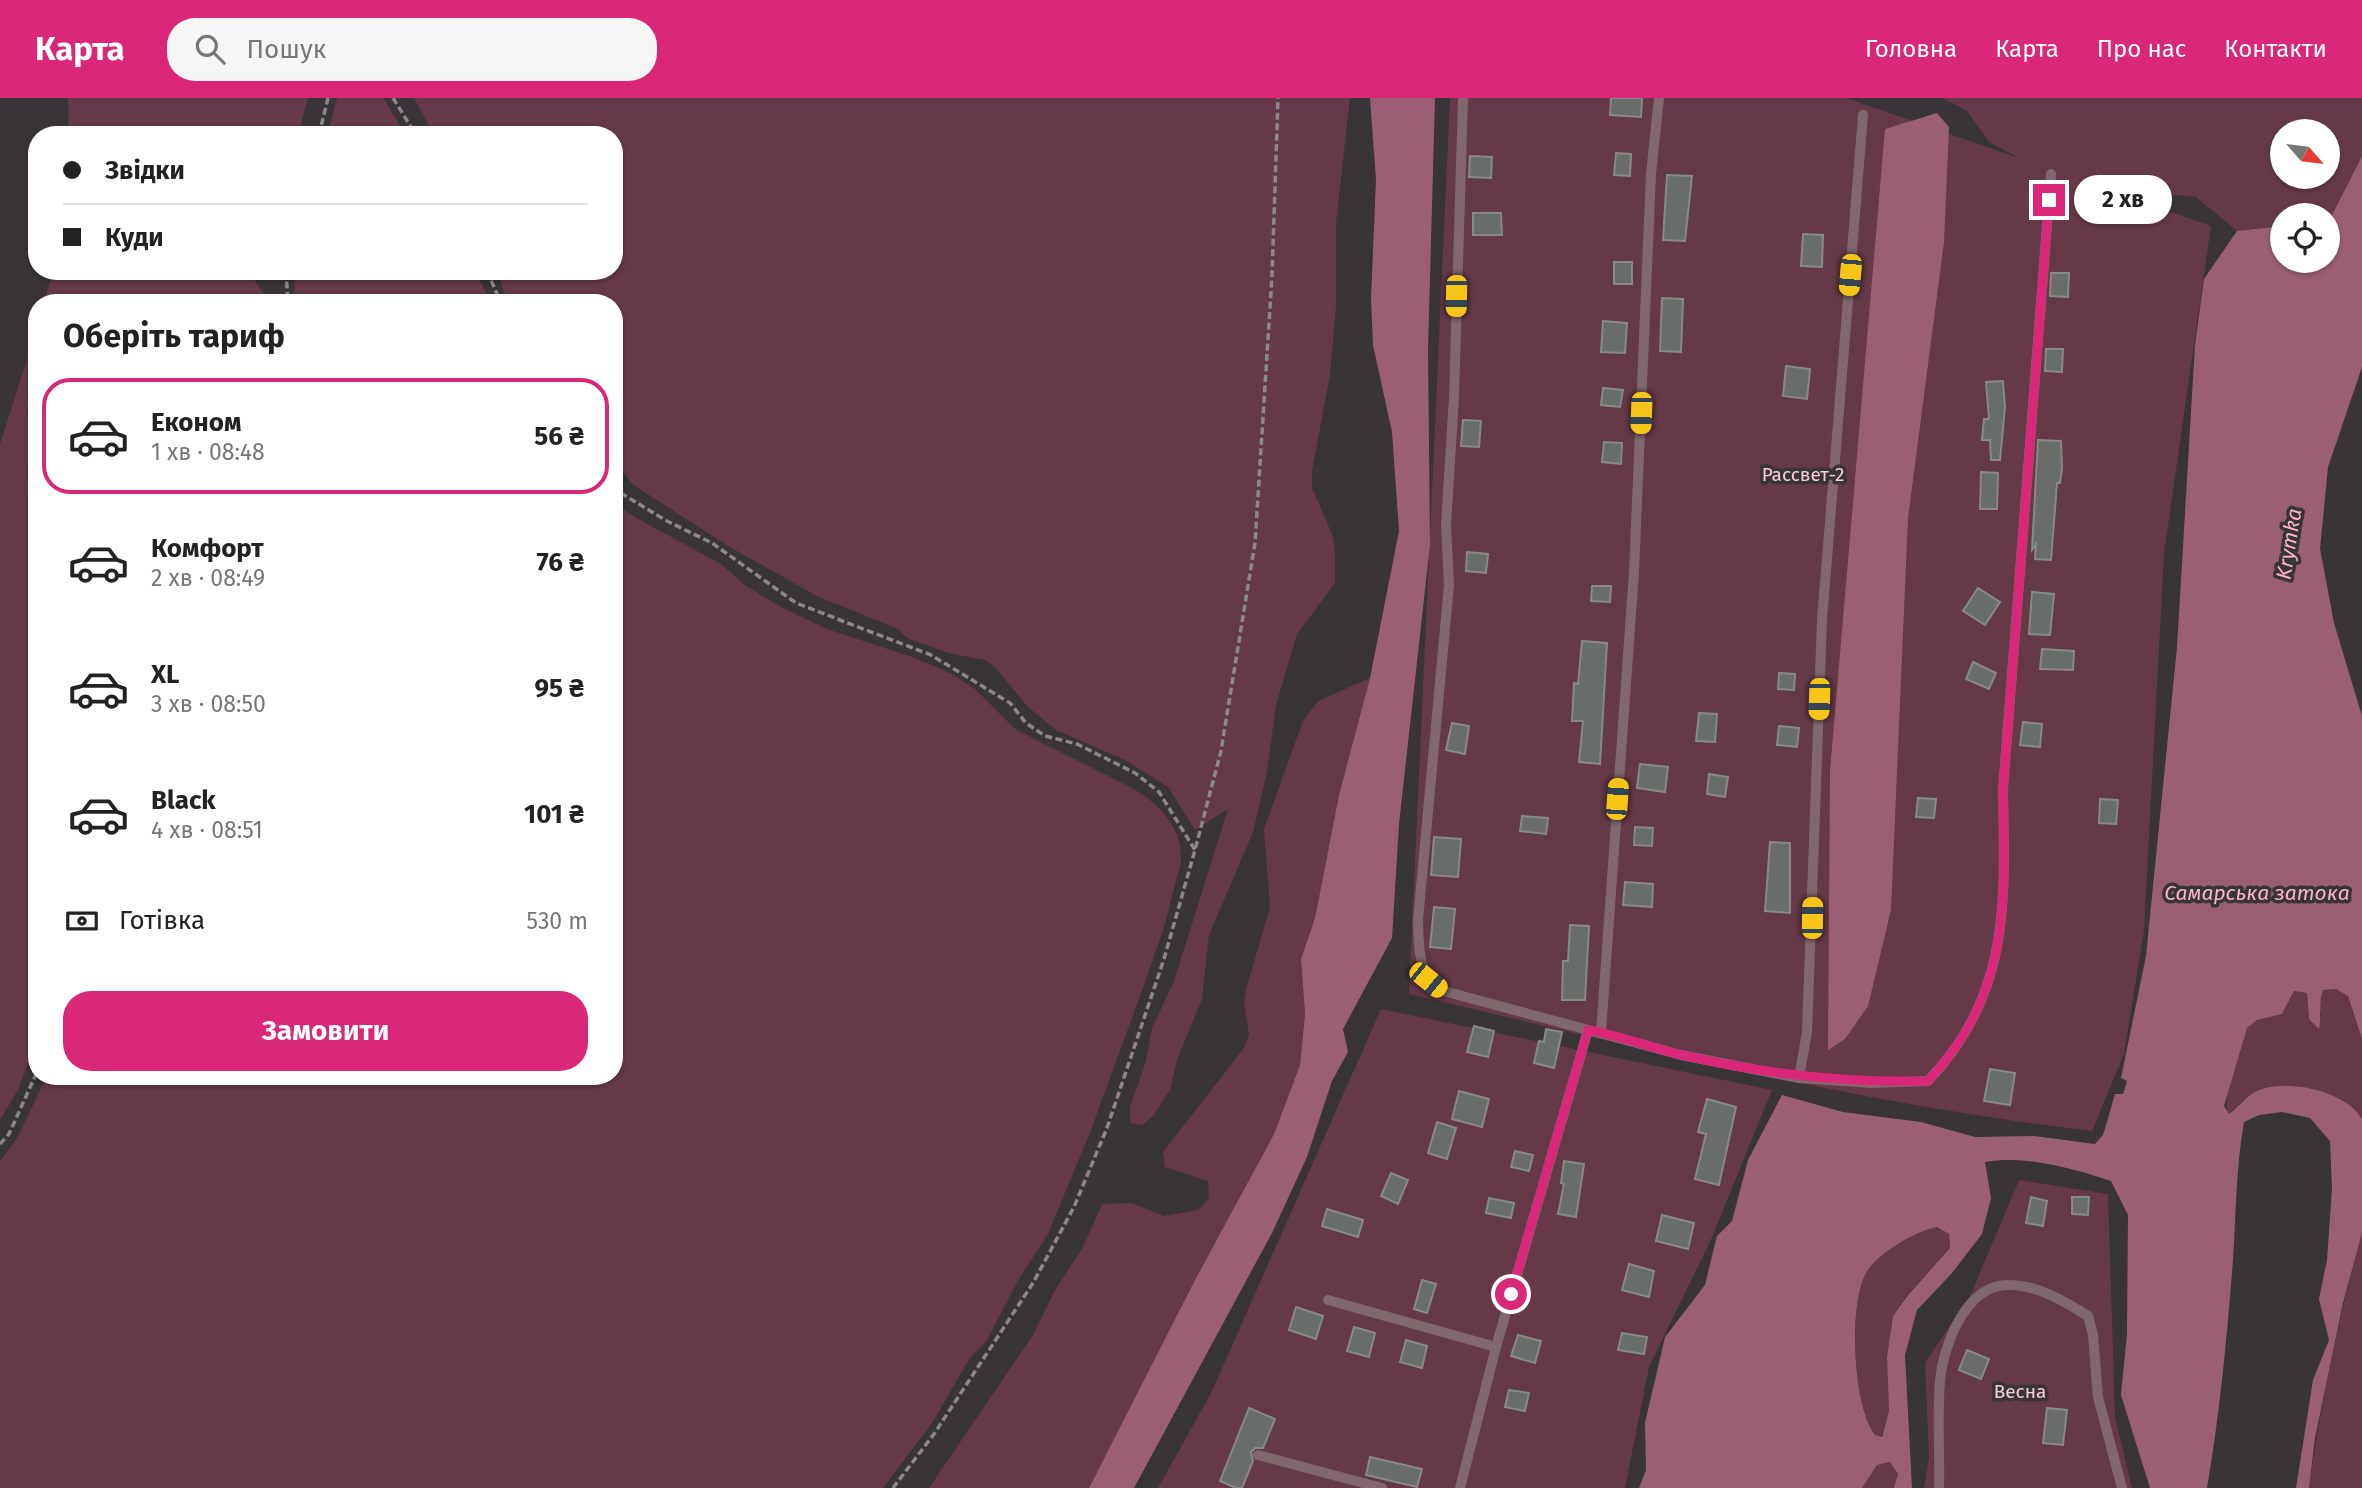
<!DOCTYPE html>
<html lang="uk">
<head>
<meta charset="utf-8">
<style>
	:root { --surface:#fff; --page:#f6f6f6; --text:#222; --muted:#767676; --line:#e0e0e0; --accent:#db2777 }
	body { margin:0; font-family:"Fira Sans",sans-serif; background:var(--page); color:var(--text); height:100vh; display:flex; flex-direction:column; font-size:26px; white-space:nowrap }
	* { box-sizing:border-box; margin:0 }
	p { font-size:23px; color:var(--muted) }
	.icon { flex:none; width:38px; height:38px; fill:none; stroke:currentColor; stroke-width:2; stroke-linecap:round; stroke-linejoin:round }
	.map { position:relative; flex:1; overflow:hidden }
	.sheet { position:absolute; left:28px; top:196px; width:595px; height:791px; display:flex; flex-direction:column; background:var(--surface); border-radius:28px; box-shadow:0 2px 5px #0004 }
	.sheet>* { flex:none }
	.top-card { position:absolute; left:28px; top:28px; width:595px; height:154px; border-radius:28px; box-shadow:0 2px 5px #0004; display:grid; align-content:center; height:154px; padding:0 35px; background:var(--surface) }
	.needle { width:46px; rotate:118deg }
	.buttons { position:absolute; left:2270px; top:21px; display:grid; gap:14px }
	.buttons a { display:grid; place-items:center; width:70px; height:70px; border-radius:50%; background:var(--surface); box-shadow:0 2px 5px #0004; font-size:35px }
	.end { position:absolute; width:32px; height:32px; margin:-16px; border:9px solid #db2777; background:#fff; box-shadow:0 0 0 4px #fff }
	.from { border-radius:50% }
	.bubble { position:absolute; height:49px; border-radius:24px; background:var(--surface); box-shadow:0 2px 5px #0004; font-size:23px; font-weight:700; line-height:49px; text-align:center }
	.car { position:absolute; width:21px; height:42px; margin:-21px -10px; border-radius:9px; box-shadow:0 0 5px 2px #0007; background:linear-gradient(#f5c518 24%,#345 0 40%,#f5c518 0 76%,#345 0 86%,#f5c518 0) }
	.top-card b { display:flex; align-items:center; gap:24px; height:66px; font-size:26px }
	.top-card b+b { border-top:2px solid var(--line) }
	.top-card i { width:18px; height:18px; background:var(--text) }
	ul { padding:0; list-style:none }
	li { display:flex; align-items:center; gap:21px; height:116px; margin:0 14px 10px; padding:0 21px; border:4px solid transparent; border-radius:28px }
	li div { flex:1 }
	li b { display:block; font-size:26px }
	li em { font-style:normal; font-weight:700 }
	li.selected { border-color:var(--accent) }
	li>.icon { width:63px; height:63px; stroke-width:1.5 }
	h2 { padding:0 35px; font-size:32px; line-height:84px }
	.pay { display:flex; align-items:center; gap:18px; height:77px; padding:0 35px; font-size:26px }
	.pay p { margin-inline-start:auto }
	.button { display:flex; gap:14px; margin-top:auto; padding:14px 35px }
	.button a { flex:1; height:80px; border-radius:28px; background:var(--accent); color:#fff; font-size:28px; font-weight:700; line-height:80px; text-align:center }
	header { display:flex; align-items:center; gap:42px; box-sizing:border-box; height:98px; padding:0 35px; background:var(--accent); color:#fff }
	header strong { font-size:33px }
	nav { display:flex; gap:38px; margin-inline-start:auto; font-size:24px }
	.search { width:490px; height:63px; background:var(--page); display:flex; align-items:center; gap:18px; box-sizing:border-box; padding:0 24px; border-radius:28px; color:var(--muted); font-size:26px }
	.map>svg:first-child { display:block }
</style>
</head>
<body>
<header>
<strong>Карта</strong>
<div class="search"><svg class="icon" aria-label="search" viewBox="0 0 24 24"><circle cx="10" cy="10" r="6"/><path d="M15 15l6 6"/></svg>Пошук</div>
<nav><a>Головна</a><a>Карта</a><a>Про нас</a><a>Контакти</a></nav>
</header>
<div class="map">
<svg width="2362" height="1390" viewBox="0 0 2362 1390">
	<rect width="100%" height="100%" fill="#393436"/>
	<!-- green -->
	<g fill="#653948" fill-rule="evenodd">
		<path d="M68,0H308L298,37H69Z"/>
		<path d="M337,0H383L406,37H328Z"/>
		<path d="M414,0H1350L1336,126V208L1330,277L1312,373V390L1332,436L1335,451V485L1297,536L1276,607L1267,674L1253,734L1209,837L1202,901L1177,962L1170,992L1153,1018L1142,1027L1130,1025V1009L1146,963L1152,930L1174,883L1228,711L1195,732L1168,689L1125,662L1056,632L1027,608L995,569L985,562L948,555L907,540L898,531L817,498L728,448L632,386L614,361V205H511L504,195L498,173H614V37H434Z"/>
		<path d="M1450,0H1846L2019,60L1989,44L1967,13L1943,0H2362V58L2328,125V117H2282V128L2237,133L2196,99L2100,89L2211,128L2164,456L2144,833L2124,956L2092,1033C1860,1006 1635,949 1409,896ZM2282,33H2328V79H2282Z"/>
		<path d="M54,173H253L251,177L270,205H43Z"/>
		<path d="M295,173H475L491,205H294Z"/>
		<path d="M37,230V943L18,992L0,1022V346Z"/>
		<path d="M614,405L640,422L721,466L746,488L781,509L827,531L912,559L950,575L975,591L1015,631L1134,691C1160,707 1183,730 1181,763L1165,826L1144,887L1091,1032L1048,1136L1017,1184L986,1244L970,1260L932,1325L883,1390H0V1063L16,1042L47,978H614Z"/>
		<path d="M1370,580L1339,697L1315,820L1301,861L1305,916L1300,967L1274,1036L1196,1180L1089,1390H929L1033,1237L1055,1192L1082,1151L1102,1106L1132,1105L1164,1118L1198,1112L1209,1100L1208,1083L1165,1069L1163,1054L1244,950L1249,936L1244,904L1247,888L1270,809L1264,731L1303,623L1318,603Z"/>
		<path d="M2336,891L2348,898L2362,941V1021C2347,991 2282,980 2253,995C2245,999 2236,1010 2228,1016C2222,1003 2236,943 2246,931C2254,920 2270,919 2282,916L2294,893L2307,895L2309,921L2322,918L2318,905L2323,892Z"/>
		<path d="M1381,911L1772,992L1710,1144L1649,1269L1625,1390H1158L1211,1295Z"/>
		<path d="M2019,1082L2108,1096L2115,1319L2132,1390H1924L1929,1359L1925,1265L1971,1196Z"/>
		<path d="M1937,1129L1949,1136L1950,1150L1907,1197L1893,1218L1887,1259L1889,1313L1881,1339L1875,1337C1853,1308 1848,1208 1866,1175C1876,1155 1916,1134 1937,1129Z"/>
		<path d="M2362,1135V1390H2309C2321,1305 2339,1219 2362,1135Z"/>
		<path d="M1891,1364L1898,1376L1894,1390H1862L1877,1367Z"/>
	</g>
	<!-- water -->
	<g fill="#9b5f74" fill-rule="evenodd">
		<path d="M1370,0H1435L1428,251L1430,447L1399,726L1392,840L1343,931L1348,954L1332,983L1307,1059L1272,1135L1134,1390H1089L1196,1180L1274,1036L1300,967L1305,916L1301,861L1315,820L1339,697L1370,580L1399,433L1392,334L1373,247L1371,201L1376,82Z"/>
		<path d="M1937,15L1949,29L1944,144L1908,420L1891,812L1868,908L1845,941L1828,952L1830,673L1885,31Z"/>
		<path d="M2362,58V269L2328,369L2320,451L2334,525L2362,618V941L2348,898L2336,891L2323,892C2318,906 2322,917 2319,931L2309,921L2307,895L2294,893L2282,916L2257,922L2247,930L2224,1008L2229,1016C2237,1010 2245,1000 2253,995C2281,978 2347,992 2362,1021V1135L2343,1205L2315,1340L2309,1390H2296L2313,1282L2329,1242L2319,1201L2327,1162L2332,1090L2330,1043L2310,1020L2282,1014L2259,1017L2244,1024C2236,1070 2236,1115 2233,1162C2227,1238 2220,1315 2207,1390H2150L2121,1297L2127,1236L2128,1117L2111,1083C2072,1070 2026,1057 1985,1064L1991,1100L1982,1136L1952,1175L1917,1212L1905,1257L1912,1390H1894L1898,1376L1890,1364L1877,1367L1862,1390H1639L1646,1372L1645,1325L1665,1239L1705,1187L1717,1138L1732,1123L1748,1062L1782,997L1843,1014L1921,1024L1975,1039L2034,1038L2095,1046L2103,1037L2115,996H2123L2127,983L2121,980L2146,858L2177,549L2195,247L2204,181L2237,133L2282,128V163H2328V125ZM1937,1129L1949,1136L1950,1150L1908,1197L1893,1218L1887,1259L1889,1313L1882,1339L1875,1337C1853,1309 1848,1208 1866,1175C1876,1156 1916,1133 1937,1129Z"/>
	</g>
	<!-- building -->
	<g fill="#696d69" stroke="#868a86" stroke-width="2">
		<path d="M1611,0H1642L1641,19L1610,17Z"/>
		<path d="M1616,55L1631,56L1630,78L1614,77Z"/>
		<path d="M1470,58L1492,59L1491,80L1469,79Z"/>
		<path d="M1667,77L1692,78L1685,143L1663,142Z"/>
		<path d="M1473,115H1501L1502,137H1473Z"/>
		<path d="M1803,136L1823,137L1822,169L1801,168Z"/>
		<rect x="1614" y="164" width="18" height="22"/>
		<path d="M2051,175H2069L2068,199L2050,198Z"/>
		<path d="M1662,200L1683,201L1681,254L1660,253Z"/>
		<path d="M1603,223L1627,225L1625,255L1601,254Z"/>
		<path d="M2046,251H2063L2062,274L2045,273Z"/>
		<path d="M1786,268L1810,271L1807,301L1783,298Z"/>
		<path d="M2003,283L2005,309L2000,362H1991L1990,342H1982L1984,321H1989L1986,284Z"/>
		<path d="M1603,290L1623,292L1620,309L1601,307Z"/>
		<path d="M1463,322L1481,323L1479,349L1461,348Z"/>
		<path d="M2038,342L2061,343L2062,370L2060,385H2057L2051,462L2035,461L2036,446L2032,452Z"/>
		<path d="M1604,344L1622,345L1621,366L1602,364Z"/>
		<path d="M1981,374L1998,375L1997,411H1980Z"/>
		<path d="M1467,454L1488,456L1486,475L1466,473Z"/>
		<path d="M1592,488H1611L1610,504L1591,503Z"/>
		<path d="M1978,490L2000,504L1985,527L1963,513Z"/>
		<path d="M2032,494L2054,496L2050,537L2029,536Z"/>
		<path d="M1582,543L1607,545L1600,666L1579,664L1583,623H1572L1574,585L1578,586Z"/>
		<path d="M2042,551L2074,553L2073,572L2040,571Z"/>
		<path d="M1973,564L1996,575L1989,591L1966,581Z"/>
		<path d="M1779,575L1795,576L1794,592L1778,591Z"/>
		<path d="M1699,615L1717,616L1715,644L1696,643Z"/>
		<path d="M2023,624L2042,626L2040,649L2020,647Z"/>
		<path d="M1452,625L1469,628L1465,656L1446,652Z"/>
		<path d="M1779,628L1799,630L1797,649L1777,647Z"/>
		<path d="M1640,666L1668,669L1665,694L1637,690Z"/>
		<path d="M1709,676L1728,679L1725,699L1707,696Z"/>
		<path d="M1918,700L1936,701L1934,720L1916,719Z"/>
		<path d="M2100,701L2118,702L2116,726L2099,725Z"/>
		<path d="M1522,718L1548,720L1546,736L1520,733Z"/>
		<path d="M1635,729L1653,730L1652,748L1634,747Z"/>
		<path d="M1434,739L1461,741L1458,779L1431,777Z"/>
		<path d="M1770,744L1790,745V815L1765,813Z"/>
		<path d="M1625,784L1653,786L1652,809L1623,807Z"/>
		<path d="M1434,809L1455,811L1451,851L1430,849Z"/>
		<path d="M1570,827L1589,828L1585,902H1562L1563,863H1568Z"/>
		<path d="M1474,928L1494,933L1488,959L1467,954Z"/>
		<path d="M1546,931L1562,934L1554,970L1534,965L1539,943L1544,944Z"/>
		<path d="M1990,971L2015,975L2010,1007L1984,1003Z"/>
		<path d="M1459,993L1489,1001L1482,1029L1452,1021Z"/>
		<path d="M1707,1001L1736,1009L1719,1087L1695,1081L1706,1036L1698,1034Z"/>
		<path d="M1437,1024L1456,1030L1447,1061L1428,1055Z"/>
		<path d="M1515,1053L1533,1057L1529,1073L1511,1069Z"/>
		<path d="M1564,1063L1584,1066L1576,1119L1558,1116L1564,1086L1561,1085Z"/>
		<path d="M1391,1075L1408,1082L1398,1106L1381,1098Z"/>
		<path d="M2031,1099L2047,1103L2043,1128L2026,1125Z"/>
		<path d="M2072,1099H2089L2088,1117L2072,1116Z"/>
		<path d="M1489,1100L1514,1105L1511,1120L1486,1115Z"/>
		<path d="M1327,1111L1363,1122L1358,1139L1322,1128Z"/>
		<path d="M1662,1117L1694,1125L1688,1151L1656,1143Z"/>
		<path d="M1629,1166L1654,1173L1649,1199L1622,1192Z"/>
		<path d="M1422,1182L1436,1186L1427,1215L1414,1211Z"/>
		<path d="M1296,1209L1323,1218L1316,1241L1289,1232Z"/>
		<path d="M1354,1229L1375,1235L1369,1259L1347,1253Z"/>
		<path d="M1622,1235L1647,1239L1644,1256L1618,1252Z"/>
		<path d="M1518,1237L1541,1243L1535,1265L1511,1258Z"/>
		<path d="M1406,1242L1427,1248L1422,1270L1400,1264Z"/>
		<path d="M1967,1252L1989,1261L1981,1281L1959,1272Z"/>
		<path d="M1509,1292L1529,1295L1525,1313L1505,1309Z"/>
		<path d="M1249,1310L1275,1321L1263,1350H1255L1251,1354L1253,1363L1242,1390H1236L1220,1383Z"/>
		<path d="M2047,1310L2067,1312L2063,1347L2043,1345Z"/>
		<path d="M1370,1359L1422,1371L1417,1389L1366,1377Z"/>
	</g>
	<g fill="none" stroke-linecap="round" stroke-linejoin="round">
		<!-- path -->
		<g stroke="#8c888a" stroke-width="3.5" stroke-dasharray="7 3.5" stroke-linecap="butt">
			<path d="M393,0L416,37"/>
			<path d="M319,37L328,0"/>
			<path d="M286,173L288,205"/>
			<path d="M487,173L501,205"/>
			<path d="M614,387L619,394L667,423L712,445L796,505L931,557L1010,605L1026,625L1045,638L1077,646L1135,675L1159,694L1195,752"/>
			<path d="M0,1046L9,1036L37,974"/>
			<path d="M893,1390L934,1336L1033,1185L1074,1109L1107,1030L1164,861L1195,752L1221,653L1255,445L1272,178L1278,0"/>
		</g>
		<!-- service -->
		<g stroke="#82676f" stroke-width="10">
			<path d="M1463,0L1454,299L1446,427L1449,487L1418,822C1419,849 1417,874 1440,892L1681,957L1799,980L1872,985L1928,983C2011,896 2005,804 2003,691L2051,76"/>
			<path d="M1601,934L1634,474L1651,76L1659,0"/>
			<path d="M1799,980L1807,934L1822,522L1863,17"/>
			<path d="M1328,1202L1496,1249"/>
			<path d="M1258,1357L1382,1390"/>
			<path d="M1460,1390L1496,1249L1588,932"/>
			<path d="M1939,1390C1940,1354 1937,1318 1940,1283C1943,1248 1966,1186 2009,1187C2038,1187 2064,1203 2088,1218L2093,1237L2098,1299L2122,1390"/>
		</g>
	</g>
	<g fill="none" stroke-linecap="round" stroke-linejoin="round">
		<!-- route -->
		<path stroke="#db2777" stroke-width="9" d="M1511,1196L1588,932C1620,937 1650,950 1682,957C1764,976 1844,985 1928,983C2011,895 2005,804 2003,691L2049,102"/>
	</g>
	<g text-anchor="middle" stroke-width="7" stroke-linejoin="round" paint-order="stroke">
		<!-- park labels -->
		<g font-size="19" fill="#f5cfdb" stroke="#393436">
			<text x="1803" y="383">Рассвет-2</text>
			<text x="2020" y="1300">Весна</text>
		</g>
		<!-- water labels -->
		<g font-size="21" font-style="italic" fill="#fcb3cb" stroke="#393436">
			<text transform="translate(2289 446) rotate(-81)" y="7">Krymka</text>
			<text x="2257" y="802">Самарська затока</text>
		</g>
	</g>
</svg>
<div class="buttons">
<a><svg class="needle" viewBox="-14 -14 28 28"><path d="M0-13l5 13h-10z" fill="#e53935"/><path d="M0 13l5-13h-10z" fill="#767676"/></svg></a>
<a><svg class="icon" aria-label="locate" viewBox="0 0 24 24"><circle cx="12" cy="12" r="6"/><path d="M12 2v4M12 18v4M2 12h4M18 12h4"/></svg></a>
</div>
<i class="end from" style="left:1511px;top:1196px"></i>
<i class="end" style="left:2049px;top:102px"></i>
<div class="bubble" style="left:2074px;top:77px;width:98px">2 хв</div>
<i class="car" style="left:1850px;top:177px;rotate:185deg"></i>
<i class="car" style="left:1456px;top:198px;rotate:181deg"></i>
<i class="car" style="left:1641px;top:315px;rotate:182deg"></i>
<i class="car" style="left:1819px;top:601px;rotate:182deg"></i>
<i class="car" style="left:1617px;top:701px;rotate:4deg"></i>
<i class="car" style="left:1812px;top:820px;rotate:1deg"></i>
<i class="car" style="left:1428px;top:882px;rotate:129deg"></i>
<div class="top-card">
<b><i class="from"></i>Звідки</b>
<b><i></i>Куди</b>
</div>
<section class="sheet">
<h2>Оберіть тариф</h2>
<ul>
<li class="selected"><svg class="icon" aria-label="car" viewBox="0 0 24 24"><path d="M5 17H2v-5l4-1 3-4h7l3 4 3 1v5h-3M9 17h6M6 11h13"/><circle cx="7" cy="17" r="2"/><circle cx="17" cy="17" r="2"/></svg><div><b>Економ</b><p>1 хв · 08:48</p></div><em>56 ₴</em></li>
<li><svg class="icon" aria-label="car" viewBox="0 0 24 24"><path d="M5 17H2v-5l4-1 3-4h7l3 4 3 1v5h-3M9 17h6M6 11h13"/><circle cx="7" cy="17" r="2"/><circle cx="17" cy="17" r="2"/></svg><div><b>Комфорт</b><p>2 хв · 08:49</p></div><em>76 ₴</em></li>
<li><svg class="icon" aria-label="car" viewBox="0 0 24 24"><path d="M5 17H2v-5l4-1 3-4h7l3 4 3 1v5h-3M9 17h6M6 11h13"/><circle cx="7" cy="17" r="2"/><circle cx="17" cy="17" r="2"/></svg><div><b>XL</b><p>3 хв · 08:50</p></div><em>95 ₴</em></li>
<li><svg class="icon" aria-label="car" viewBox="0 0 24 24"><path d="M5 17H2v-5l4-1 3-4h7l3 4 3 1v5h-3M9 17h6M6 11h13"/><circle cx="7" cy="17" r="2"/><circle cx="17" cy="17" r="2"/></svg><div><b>Black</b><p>4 хв · 08:51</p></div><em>101 ₴</em></li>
</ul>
<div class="pay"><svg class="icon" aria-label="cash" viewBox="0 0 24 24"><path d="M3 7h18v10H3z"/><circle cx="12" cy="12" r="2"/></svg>Готівка<p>530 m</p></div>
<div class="button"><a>Замовити</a></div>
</section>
</div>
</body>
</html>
